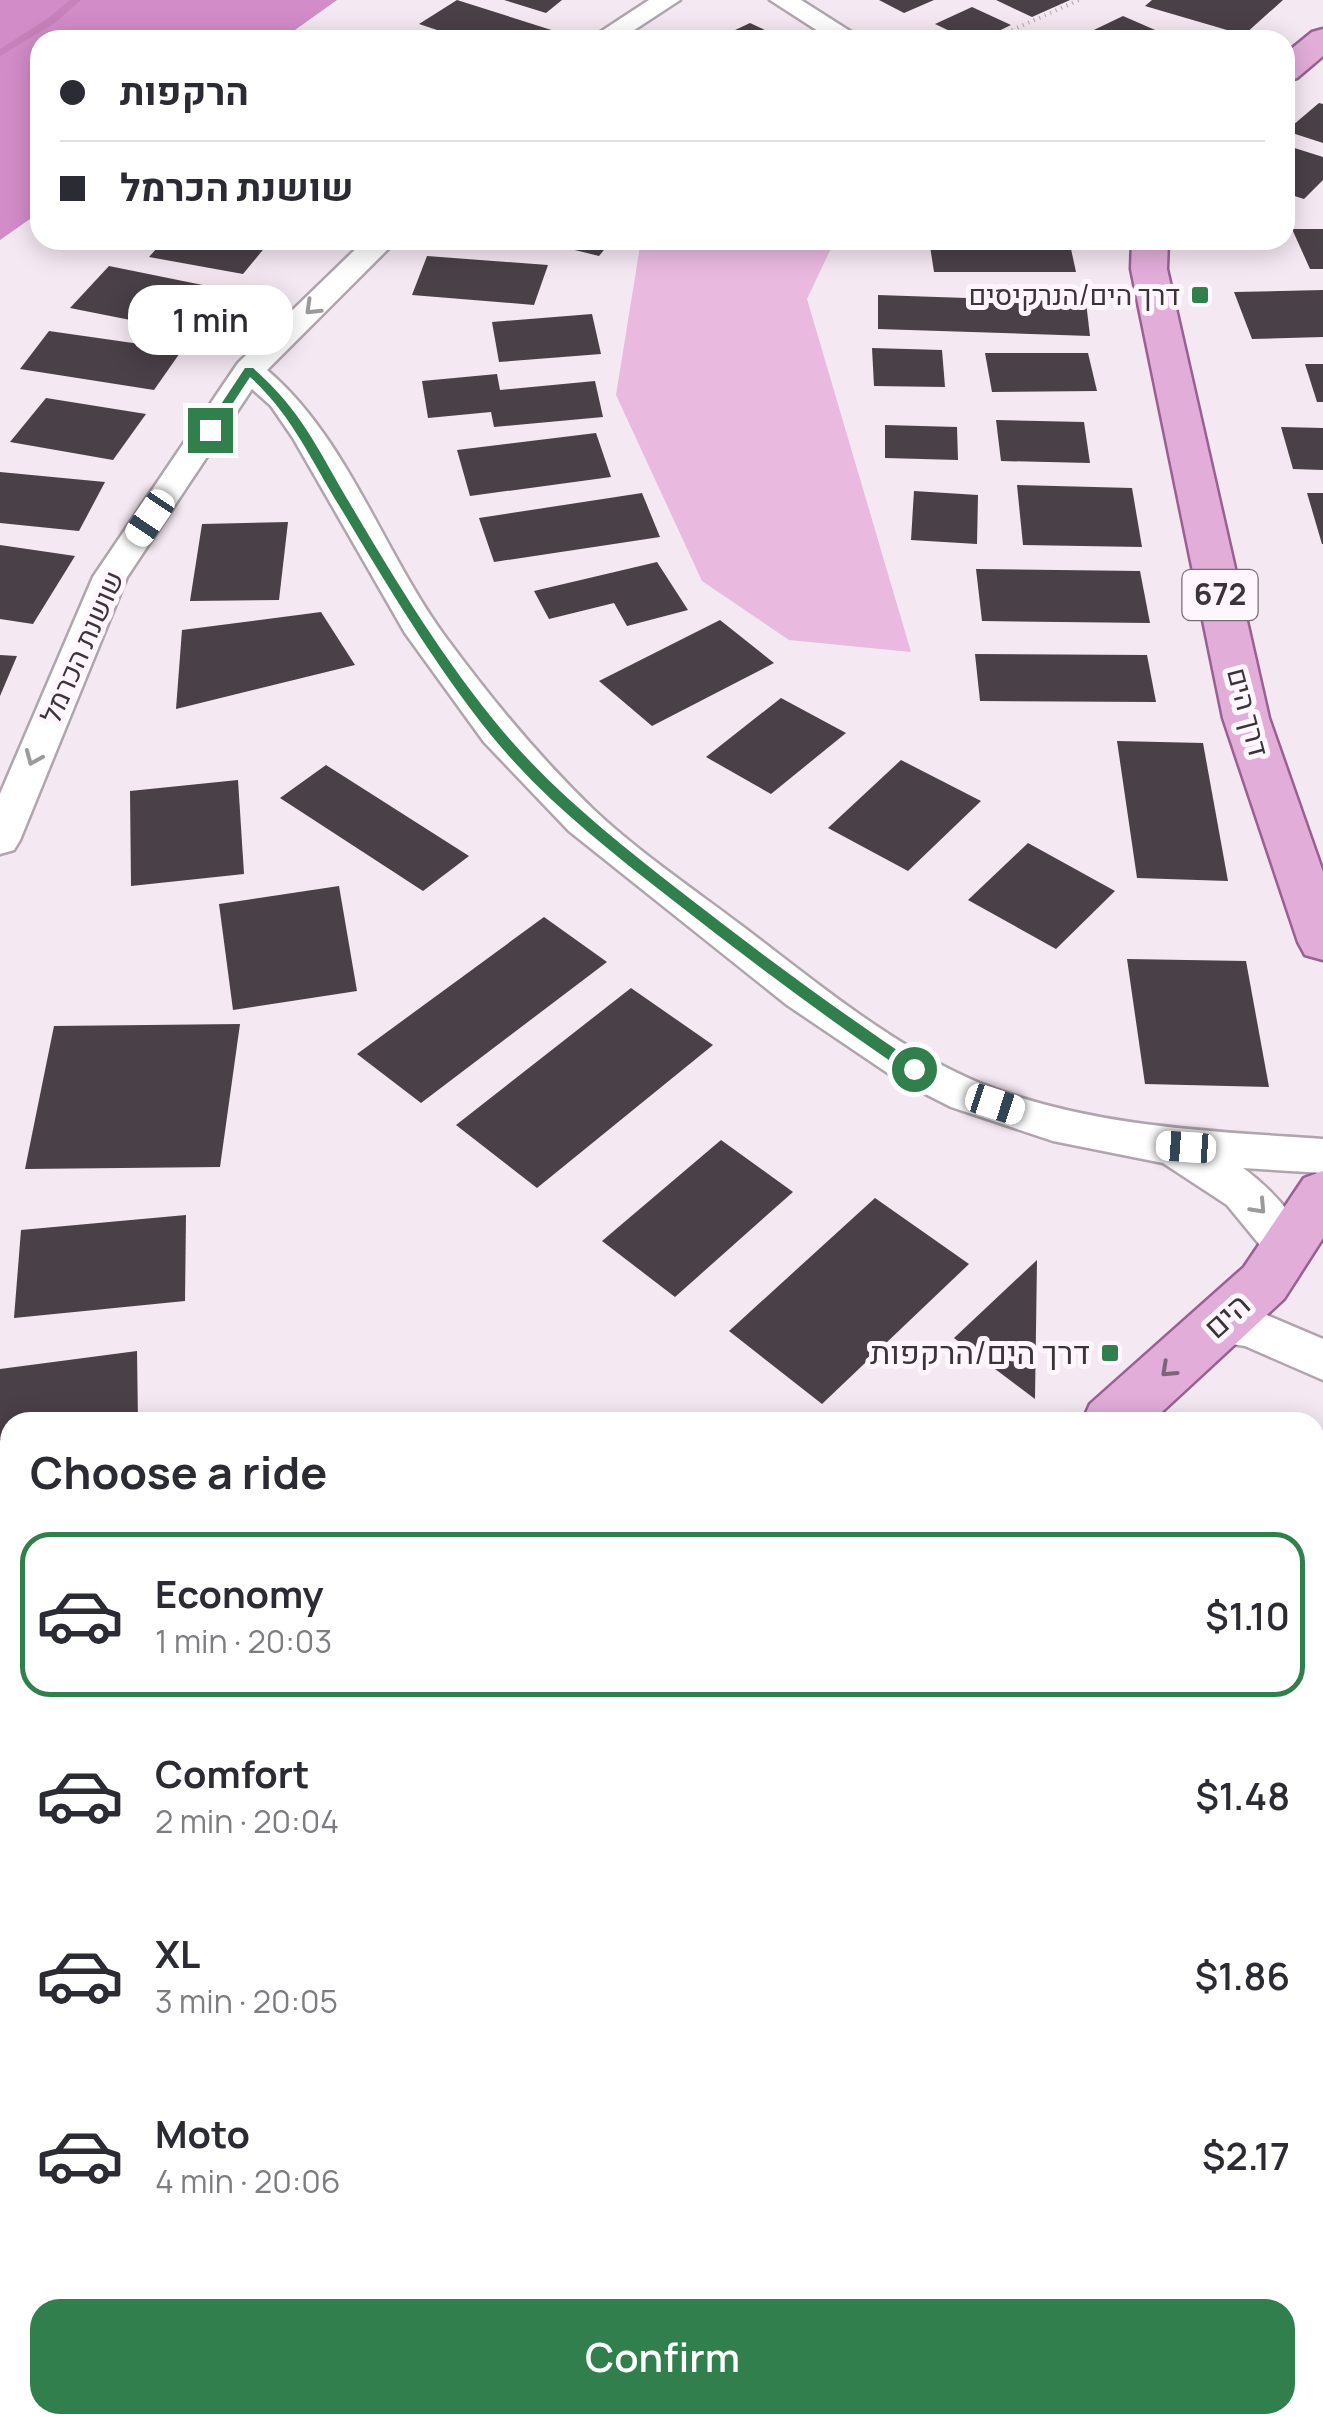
<!DOCTYPE html>
<html lang="en">
<head>
<meta charset="utf-8">
<style>
	:root { --surface:#fff; --page:#f7f7f7; --text:#2b2b33; --muted:#7c7c81; --line:#e1e1e2; --accent:#327f4e }
	body { margin:0; font-family:Manrope,Heebo,sans-serif; background:var(--page); color:var(--text); height:100vh; display:flex; flex-direction:column; font-size:38px; white-space:nowrap }
	* { box-sizing:border-box; margin:0 }
	p { font-size:32px; color:var(--muted) }
	.icon { flex:none; width:55px; height:55px; fill:none; stroke:currentColor; stroke-width:2; stroke-linecap:round; stroke-linejoin:round }
	.map { position:relative; flex:1; overflow:hidden }
	.side { position:absolute; left:0px; top:1412px; width:1325px; height:1022px; display:flex; flex-direction:column; background:var(--surface); border-radius:30px 30px 0 0; box-shadow:0 5px 25px #0003 }
	.side>* { flex:none }
	.hud { position:absolute; left:30px; top:30px; width:1265px; height:220px; border-radius:30px; box-shadow:0 5px 25px #0003; display:grid; align-content:center; height:220px; padding:0 30px; background:var(--surface) }
	.end { position:absolute; width:45px; height:45px; margin:-22px; border:12px solid #327f4e; background:#fff; box-shadow:0 0 0 5px #fff }
	.from { border-radius:50% }
	.bubble { position:absolute; height:70px; border-radius:30px; background:var(--surface); box-shadow:0 5px 25px #0003; font-size:32px; font-weight:600; line-height:70px; text-align:center }
	.car { position:absolute; width:30px; height:60px; margin:-30px -15px; border-radius:12px; box-shadow:0 0 8px 2px #0007; background:linear-gradient(#fff 24%,#345 0 40%,#fff 0 76%,#345 0 86%,#fff 0) }
	.hud b { display:flex; align-items:center; gap:35px; height:95px; font-size:38px }
	.hud b+b { border-top:2px solid var(--line) }
	.hud i { width:25px; height:25px; background:var(--text) }
	ul { padding:0; list-style:none }
	li { display:flex; align-items:center; gap:30px; height:165px; margin:0 20px 15px; padding:0 10px; border:5px solid transparent; border-radius:30px }
	li div { flex:1 }
	li b { display:block; font-size:38px }
	li em { font-style:normal; font-weight:600 }
	li.selected { border-color:var(--accent) }
	li>.icon { width:90px; height:90px; stroke-width:1.5 }
	h2 { padding:0 30px; font-size:45px; line-height:120px }
	.button { display:flex; gap:20px; margin-top:auto; padding:20px 30px }
	.button a { flex:1; height:115px; border-radius:30px; background:var(--accent); color:#fff; font-size:40px; font-weight:600; line-height:115px; text-align:center }
	.map>svg:first-child { display:block }
</style>
</head>
<body>
<div class="map">
<svg width="1323" height="2433" viewBox="0 0 1323 2433">
	<rect width="100%" height="100%" fill="#f4e8f2"/>
	<!-- green -->
	<path fill="#e9b9e0" d="M641,240H835L807,299L911,652L789,640L702,581L616,395Z"/>
	<!-- forest -->
	<path fill="#d28cc7" d="M0,0H337L281,40H40V212L0,240Z"/>
	<g fill="none" stroke-linecap="round" stroke-linejoin="round">
		<!-- stream -->
		<path fill="#c781bb" fill-rule="evenodd" d="M70,0H81L55,23L0,56V49L47,19Z"/>
	</g>
	<!-- building -->
	<g fill="#4a4048">
		<path d="M457,0L564,34L556,40H467L419,24Z"/>
		<path d="M504,0H562L546,13Z"/>
		<path d="M879,0H934L904,13Z"/>
		<path d="M996,0H1070L1032,17Z"/>
		<path d="M1152,0H1283L1244,35L1145,6Z"/>
		<path d="M972,7L1011,25L980,40H969L935,24Z"/>
		<path d="M1123,16L1162,33L1148,40H1073Z"/>
		<path d="M750,23L786,40H714Z"/>
		<path d="M1319,103L1323,104V143L1286,131Z"/>
		<path d="M1285,145L1323,157V180L1304,199L1285,193Z"/>
		<path d="M1292,229H1323V269H1310Z"/>
		<path d="M164,240H271L243,274L149,257Z"/>
		<path d="M534,240H612L599,256Z"/>
		<path d="M929,240H1069L1076,272H934Z"/>
		<path d="M427,256L548,265L534,305L412,295Z"/>
		<path d="M109,266L242,293L206,335L70,308Z"/>
		<path d="M1323,290V337L1252,339L1234,292Z"/>
		<path d="M878,295L1086,302L1090,336L878,329Z"/>
		<path d="M592,314L601,354L499,362L492,322Z"/>
		<path d="M49,331L182,350L154,390L20,369Z"/>
		<path d="M872,348L942,350L945,387L874,386Z"/>
		<path d="M985,353H1088L1097,391L992,392Z"/>
		<path d="M1305,364H1323V402H1317Z"/>
		<path d="M497,374L500,390L595,381L603,417L494,427L491,412L428,418L422,381Z"/>
		<path d="M46,398L146,414L113,460L10,442Z"/>
		<path d="M996,420L1084,422L1090,463L1001,461Z"/>
		<path d="M885,425L957,427L958,460L885,458Z"/>
		<path d="M1281,427L1323,428V470L1293,469Z"/>
		<path d="M596,433L611,477L470,496L457,450Z"/>
		<path d="M0,472L105,482L79,531L0,523Z"/>
		<path d="M1017,485L1132,488L1142,547L1023,545Z"/>
		<path d="M914,491L978,495L977,544L911,540Z"/>
		<path d="M642,493L660,537L494,562L479,518Z"/>
		<path d="M1307,493H1323V544H1322Z"/>
		<path d="M288,522L279,600L190,601L202,524Z"/>
		<path d="M0,545L75,556L33,624L0,619Z"/>
		<path d="M657,562L688,610L627,626L614,603L549,619L534,591Z"/>
		<path d="M976,569L1140,571L1150,623L982,621Z"/>
		<path d="M321,612L355,665L176,709L182,630Z"/>
		<path d="M720,620L774,663L652,726L599,681Z"/>
		<path d="M975,654L1147,655L1156,702L980,701Z"/>
		<path d="M0,655L17,656L0,696Z"/>
		<path d="M781,698L846,733L771,794L706,757Z"/>
		<path d="M1117,741L1203,743L1228,881L1137,878Z"/>
		<path d="M901,760L981,801L908,871L828,828Z"/>
		<path d="M326,765L469,856L423,891L280,798Z"/>
		<path d="M238,780L244,874L131,886L130,791Z"/>
		<path d="M1028,843L1115,891L1056,949L968,900Z"/>
		<path d="M339,886L357,991L233,1010L219,904Z"/>
		<path d="M544,917L607,962L421,1103L357,1054Z"/>
		<path d="M1127,959L1246,961L1269,1087L1145,1084Z"/>
		<path d="M631,988L713,1045L537,1188L456,1125Z"/>
		<path d="M240,1024L220,1167L25,1169L54,1026Z"/>
		<path d="M721,1140L793,1192L675,1297L602,1241Z"/>
		<path d="M875,1198L969,1264L822,1404L729,1331Z"/>
		<path d="M186,1215L185,1301L14,1318L21,1230Z"/>
		<path d="M1037,1260L1035,1399L954,1338Z"/>
		<path d="M137,1351L138,1422H10V1482L0,1484V1369Z"/>
		<path d="M10,1529V1677L0,1678V1530Z"/>
		<path d="M1315,1545L1323,1551V1603L1315,1614Z"/>
		<path d="M0,1721H10V1856L0,1857Z"/>
		<path d="M10,1906V2051L0,2053V1908Z"/>
		<path d="M10,2149V2425H37L38,2433H0V2152Z"/>
	</g>
	<g fill="none" stroke-linecap="round" stroke-linejoin="round">
		<defs>
			<g id="street">
				<path d="M649,0H680L619,40H588Z"/>
				<path d="M770,0H801L864,40H832Z"/>
				<path d="M365,240H397L267,370C349,440 383,553 447,639C492,700 539,757 594,810C646,859 710,900 767,945C833,996 904,1052 982,1084C1091,1127 1207,1131 1323,1139V1173L1243,1168C1272,1189 1295,1216 1312,1248L1305,1261L1289,1266L1273,1261L1227,1205L1163,1163L1053,1141L951,1107L898,1080L787,1005L569,831L484,742L405,633L293,438L271,406L252,389L127,577L20,840L14,850L0,854V794L93,577L238,363Z"/>
				<path d="M1217,1306L1250,1308L1323,1339V1380L1245,1346L1200,1339L1194,1325L1200,1311Z"/>
			</g>
			<g id="primary">
				<path d="M1323,29V56L1297,78L1285,81V54L1312,32Z"/>
				<path d="M1132,240H1168L1167,269L1269,718L1323,872V960L1305,955L1298,942L1223,718L1131,269Z"/>
				<path d="M1323,1171V1238L1284,1299L1151,1422H1082L1090,1404L1244,1267L1304,1178Z"/>
				<path d="M150,2425H230L227,2433H147Z"/>
			</g>
		</defs>
		<!-- street casing -->
		<use href="#street" stroke="#b0a5ae" stroke-width="5"/>
		<!-- primary casing -->
		<use href="#primary" stroke="#9a6091" stroke-width="5"/>
		<!-- path -->
		<path stroke="#afa6ae" stroke-width="4" stroke-dasharray="1 5" stroke-linecap="butt" d="M990,40L1079,0"/>
		<!-- street -->
		<use href="#street" fill="#fff" fill-rule="evenodd"/>
		<!-- primary -->
		<use href="#primary" fill="#e2add9" fill-rule="evenodd"/>
	</g>
	<!-- one-way arrows -->
	<defs><path id="oneway-chevron" d="M-2-3.5L2.5 0L-2 3.5" fill="none" stroke-width="1.6" stroke-linecap="round" stroke-linejoin="round" transform="scale(2.5)"/></defs>
	<g stroke="#9c9a9c">
		<use href="#oneway-chevron" transform="translate(312 308) rotate(136)"/>
		<use href="#oneway-chevron" transform="translate(33 758) rotate(113)"/>
		<use href="#oneway-chevron" transform="translate(1259 1207) rotate(47)"/>
	</g>
	<use stroke="#7d6579" href="#oneway-chevron" transform="translate(1168 1370) rotate(137)"/>
	<!-- route -->
	<path fill="#327f4e" d="M245,368H253C302,411 317,448 349,502C395,580 443,659 501,729C553,791 616,841 680,891C758,952 837,1010 919,1065V1073H908C826,1018 748,959 670,898C606,848 542,798 491,735C434,664 387,585 340,507C311,460 292,415 250,377L214,432L204,430Z"/>
	<!-- markers -->
	<g fill="#327f4e" stroke="#fff7fd" stroke-width="4">
		<rect x="1190" y="285" width="20" height="20" rx="5"/>
		<rect x="1100" y="1343" width="20" height="20" rx="5"/>
	</g>
	<g text-anchor="middle" stroke-width="10" stroke-linejoin="round" paint-order="stroke">
		<!-- far-poi labels -->
		<g font-size="28" fill="#3a3539" stroke="#fff7fd" text-anchor="end">
			<text x="1180" y="305">דרך הים/הנרקיסים</text>
		</g>
		<!-- far-street labels -->
		<g font-size="28" fill="#3a3539" stroke="#fff7fd">
			<text transform="translate(82 647) rotate(-66)" y="10">שושנת הכרמל</text>
			<text transform="translate(1248 712) rotate(75)" y="10">דרך הים</text>
		</g>
		<!-- shield labels -->
		<rect fill="#fff7fd" stroke="#756f74" stroke-width="2.5" x="1182.5" y="570" width="75" height="50" rx="8"/>
		<g font-size="30" font-weight="bold" fill="#3a3539">
			<text x="1220" y="605">672</text>
		</g>
		<!-- street labels -->
		<g font-size="32" fill="#3a3539" stroke="#fff7fd">
			<text transform="translate(1227 1316) rotate(-42)" y="11">הים</text>
		</g>
		<!-- poi labels -->
		<g font-size="32" fill="#3a3539" stroke="#fff7fd" text-anchor="end">
			<text x="1090" y="1364">דרך הים/הרקפות</text>
		</g>
	</g>
</svg>
<i class="end from" style="left:914px;top:1069px"></i>
<i class="end" style="left:210px;top:430px"></i>
<div class="bubble" style="left:128px;top:285px;width:165px">1 min</div>
<i class="car" style="left:150px;top:518px;rotate:214deg"></i>
<i class="car" style="left:995px;top:1104px;rotate:108deg"></i>
<i class="car" style="left:1186px;top:1147px;rotate:274deg"></i>
<div class="hud">
<b><i class="from"></i>הרקפות</b>
<b><i></i>שושנת הכרמל</b>
</div>
<section class="side">
<h2>Choose a ride</h2>
<ul>
<li class="selected"><svg class="icon" aria-label="car" viewBox="0 0 24 24"><path d="M5 17H2v-5l4-1 3-4h7l3 4 3 1v5h-3M9 17h6M6 11h13"/><circle cx="7" cy="17" r="2"/><circle cx="17" cy="17" r="2"/></svg><div><b>Economy</b><p>1 min · 20:03</p></div><em>$1.10</em></li>
<li><svg class="icon" aria-label="car" viewBox="0 0 24 24"><path d="M5 17H2v-5l4-1 3-4h7l3 4 3 1v5h-3M9 17h6M6 11h13"/><circle cx="7" cy="17" r="2"/><circle cx="17" cy="17" r="2"/></svg><div><b>Comfort</b><p>2 min · 20:04</p></div><em>$1.48</em></li>
<li><svg class="icon" aria-label="car" viewBox="0 0 24 24"><path d="M5 17H2v-5l4-1 3-4h7l3 4 3 1v5h-3M9 17h6M6 11h13"/><circle cx="7" cy="17" r="2"/><circle cx="17" cy="17" r="2"/></svg><div><b>XL</b><p>3 min · 20:05</p></div><em>$1.86</em></li>
<li><svg class="icon" aria-label="car" viewBox="0 0 24 24"><path d="M5 17H2v-5l4-1 3-4h7l3 4 3 1v5h-3M9 17h6M6 11h13"/><circle cx="7" cy="17" r="2"/><circle cx="17" cy="17" r="2"/></svg><div><b>Moto</b><p>4 min · 20:06</p></div><em>$2.17</em></li>
</ul>
<div class="button"><a>Confirm</a></div>
</section>
</div>
</body>
</html>
